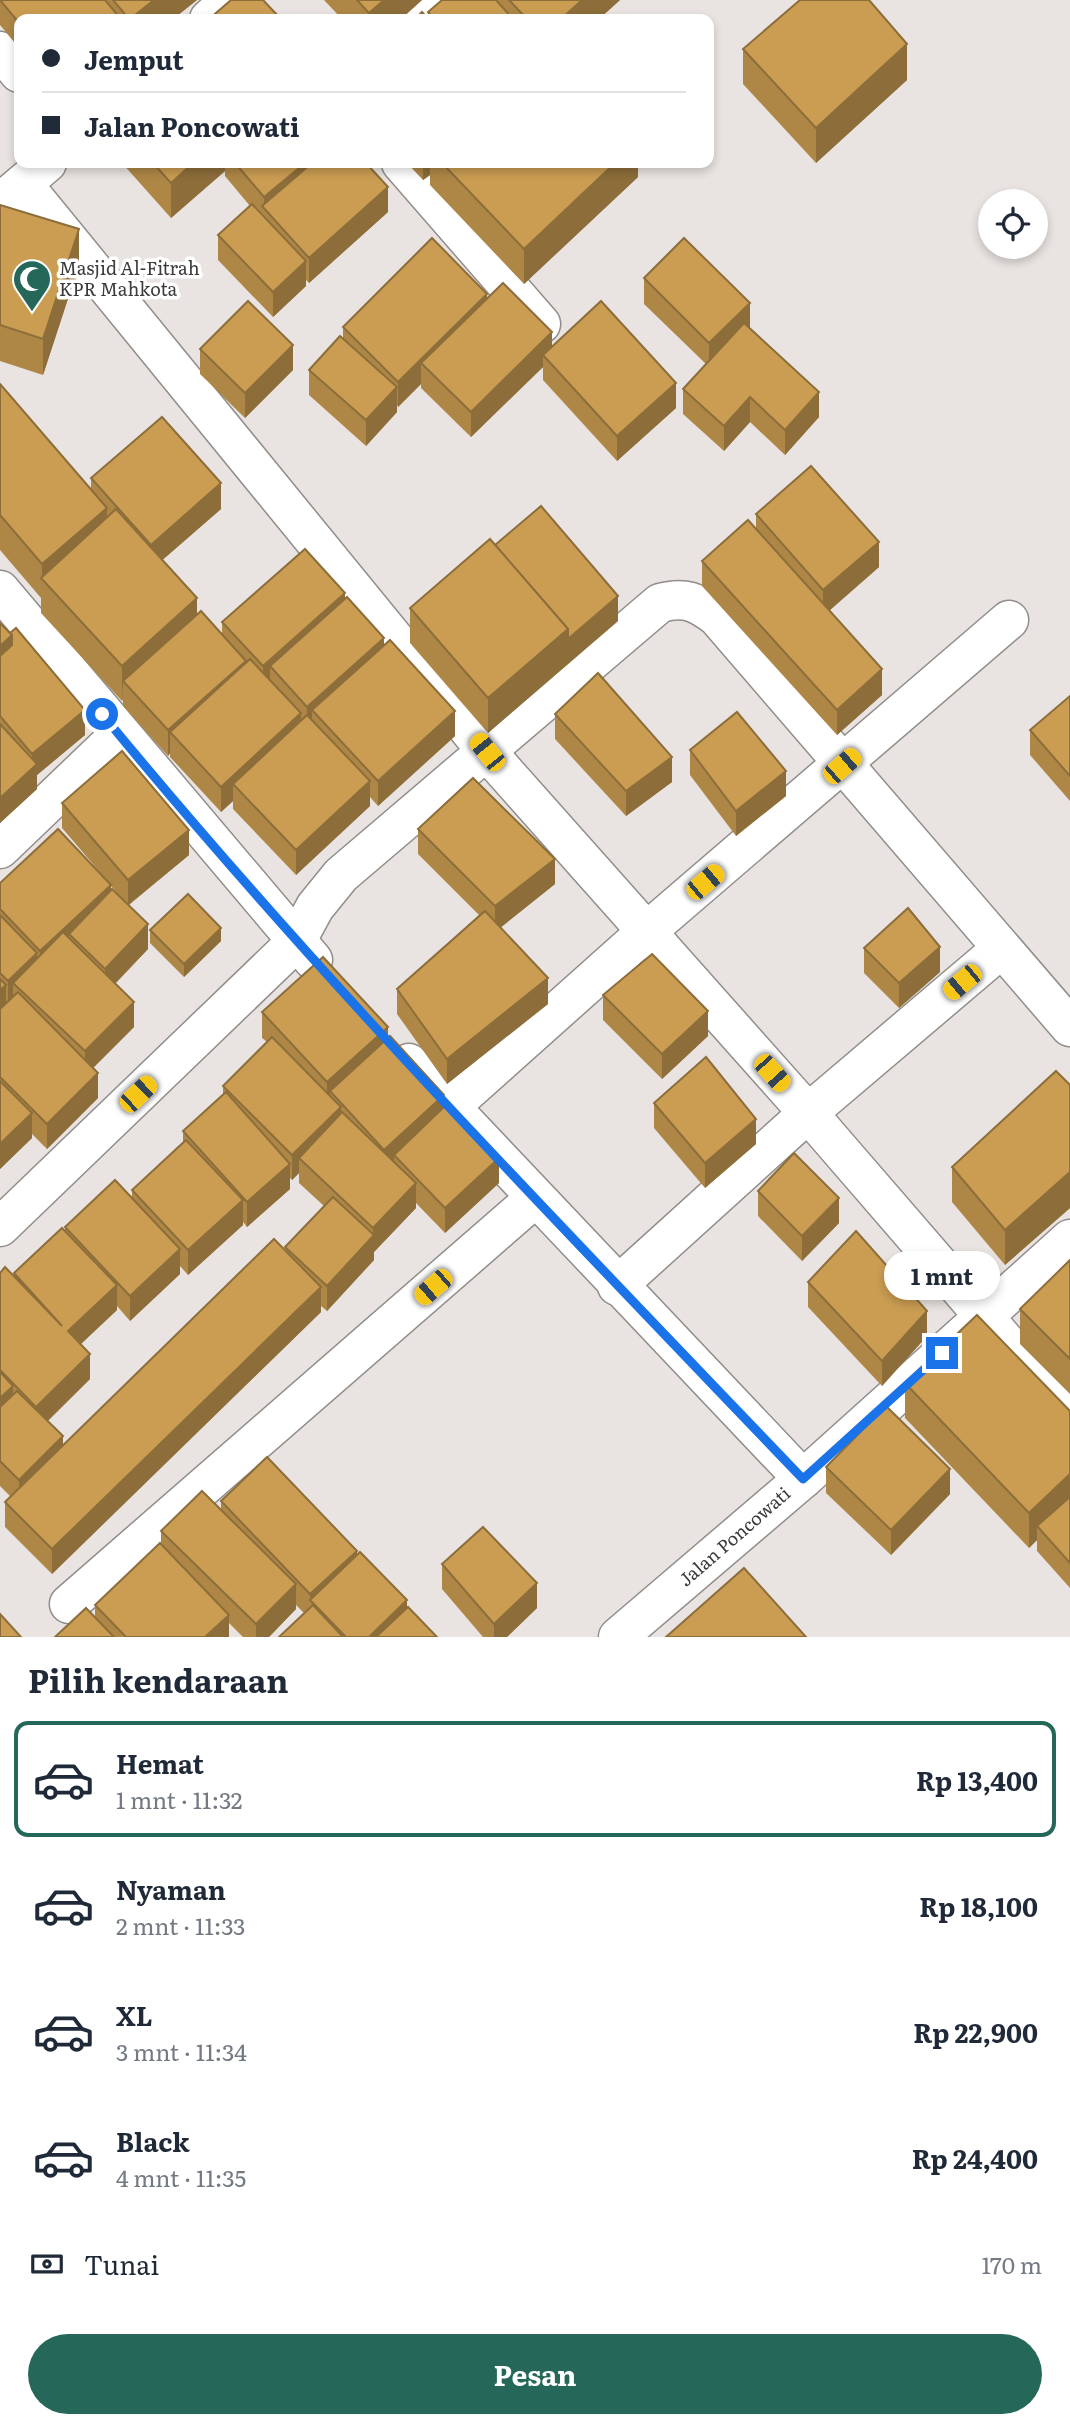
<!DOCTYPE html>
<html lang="id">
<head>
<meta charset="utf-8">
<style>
	:root { --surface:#fff; --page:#f2f2f3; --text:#1f2937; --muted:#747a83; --line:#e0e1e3; --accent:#256859 }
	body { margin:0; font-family:Literata,serif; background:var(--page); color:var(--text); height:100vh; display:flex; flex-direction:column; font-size:26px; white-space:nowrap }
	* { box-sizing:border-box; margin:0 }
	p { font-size:23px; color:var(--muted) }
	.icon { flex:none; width:38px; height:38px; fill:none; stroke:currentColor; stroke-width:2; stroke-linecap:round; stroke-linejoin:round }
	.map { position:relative; height:1637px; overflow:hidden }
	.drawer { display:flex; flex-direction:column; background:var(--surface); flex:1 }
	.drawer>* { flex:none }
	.top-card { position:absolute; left:14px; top:14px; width:700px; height:154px; border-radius:14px; box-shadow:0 4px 10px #0003; display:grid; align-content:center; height:154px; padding:0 28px; background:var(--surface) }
	.fabs { position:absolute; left:978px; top:189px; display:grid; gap:14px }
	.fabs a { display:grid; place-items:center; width:70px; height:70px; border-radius:50%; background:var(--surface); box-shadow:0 4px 10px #0003; font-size:35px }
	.end { position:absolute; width:32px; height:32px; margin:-16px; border:9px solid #1a73e8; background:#fff; box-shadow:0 0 0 4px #fff }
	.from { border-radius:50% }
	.bubble { position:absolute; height:49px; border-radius:24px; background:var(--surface); box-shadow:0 4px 10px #0003; font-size:23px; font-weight:700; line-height:49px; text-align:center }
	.car { position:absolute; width:21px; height:42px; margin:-21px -10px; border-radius:9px; box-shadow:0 0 5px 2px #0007; background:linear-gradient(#f5c518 24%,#345 0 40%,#f5c518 0 76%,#345 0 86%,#f5c518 0) }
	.top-card b { display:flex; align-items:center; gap:24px; height:66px; font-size:26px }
	.top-card b+b { border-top:2px solid var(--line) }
	.top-card i { width:18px; height:18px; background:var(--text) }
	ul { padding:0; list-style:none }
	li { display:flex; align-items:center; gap:21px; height:116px; margin:0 14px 10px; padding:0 14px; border:4px solid transparent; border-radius:14px }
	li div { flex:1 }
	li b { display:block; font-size:26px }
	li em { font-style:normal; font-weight:700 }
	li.selected { border-color:var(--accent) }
	li>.icon { width:63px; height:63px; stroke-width:1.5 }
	h2 { padding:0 28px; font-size:32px; line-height:84px }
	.pay { display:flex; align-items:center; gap:18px; height:77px; padding:0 28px; font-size:26px }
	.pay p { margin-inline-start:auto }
	.action { display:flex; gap:14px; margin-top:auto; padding:14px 28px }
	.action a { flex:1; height:80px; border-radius:42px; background:var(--accent); color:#fff; font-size:28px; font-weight:700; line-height:80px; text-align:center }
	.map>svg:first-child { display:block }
</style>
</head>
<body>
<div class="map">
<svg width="1070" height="1637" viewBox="0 0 1070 1637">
	<rect width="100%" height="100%" fill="#e9e4e1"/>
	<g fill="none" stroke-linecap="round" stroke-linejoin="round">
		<defs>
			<g id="minor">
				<path d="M209,19L230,0"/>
				<path d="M414,19L436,0"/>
				<path d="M0,51L19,73"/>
				<path d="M401,163L541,324"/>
				<path d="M23,184L487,752L808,1113L1070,1416"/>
				<path d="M0,203L47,163"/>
				<path d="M0,590L313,960"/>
				<path d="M0,849L119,735"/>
				<path d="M409,1063L803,1479"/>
				<path d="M450,1107L646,932L1009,620"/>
				<path d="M0,1227L296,942L315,907L341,875L660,603C685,596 697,602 717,617L1070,1027"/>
				<path d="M617,1286L808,1113L1001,949"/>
				<path d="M69,1604L534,1199"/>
				<path d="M618,1637L803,1479L1070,1239"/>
			</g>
		</defs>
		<!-- minor casing -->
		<use href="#minor" stroke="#918d8a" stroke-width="41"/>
		<!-- minor -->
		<use href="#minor" stroke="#fff" stroke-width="38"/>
	</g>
	<!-- wall -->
	<g fill="#ae8747" fill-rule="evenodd">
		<path d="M0,0H197L173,19H19V48L0,25Z"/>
		<path d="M324,0H422L401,19H342Z"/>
		<path d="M442,0H620L599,19H415H428V12Z"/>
		<path d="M743,49L907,80L816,163L743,84Z"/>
		<path d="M122,163H366L388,212L309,283L306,280V286L273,317L218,260V235L250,206L225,176V171L171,218Z"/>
		<path d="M407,163H638V177L524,284L430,185V175L423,180Z"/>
		<path d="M0,205L79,265L43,375L0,361Z"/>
		<path d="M644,278L749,328L819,417L785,455L750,422L724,451L683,414V389L706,364L644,304Z"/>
		<path d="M487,299L552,346L676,408L617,461L543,380V367L471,437L421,388V384L398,407L397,405V412L366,446L309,395V370L343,338V327Z"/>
		<path d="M200,349L293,370L245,418L200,374Z"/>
		<path d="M0,384L91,491V478L221,509L162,560L197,615L222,635V622L345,599L384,645L455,736L378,806L370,797V806L296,875L233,809V801L221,812L170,757V753L168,756L123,706V700L122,701L41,613V598L0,550Z"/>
		<path d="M756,514L879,567L829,611L882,695L837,735L702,586V561L756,529Z"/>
		<path d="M495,545L618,621L488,733L410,643V608Z"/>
		<path d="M0,623L85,735L37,775V789L0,823Z"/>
		<path d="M1070,696V801L1030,755V730Z"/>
		<path d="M555,714L672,782L626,816L555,739Z"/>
		<path d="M690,750L786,796L736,836L690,775Z"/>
		<path d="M62,803L189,855L129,905L148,949L115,984L134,1027L93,1068L98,1098L47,1149L32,1134V1138L0,1169V883L110,884L62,828ZM111,886L126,903L111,890Z"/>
		<path d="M418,829L555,884L500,928L548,1004L447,1084L397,1014V989L479,915L418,854Z"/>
		<path d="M150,930L221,941L184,977L150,943Z"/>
		<path d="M864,948L940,972L899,1008L864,973Z"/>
		<path d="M603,995L708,1036L662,1079L603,1020Z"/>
		<path d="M262,1012L388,1038L444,1108L499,1183L445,1233L416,1203V1208L374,1252V1260L327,1311L321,1306V1312L52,1574L5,1527V1502L11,1497L0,1486V1273L14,1276V1273L65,1231V1227L132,1198V1190L183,1144V1131L223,1094V1086L267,1042L262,1038ZM299,1173V1183L324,1206L285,1247V1250L63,1446L48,1421L90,1379L81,1344L117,1310V1306L130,1321L180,1274V1266L188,1275L243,1225V1222L247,1227L290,1189V1178L292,1180Z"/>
		<path d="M1070,1085V1208L1005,1265L952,1202V1167Z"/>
		<path d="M654,1103L756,1144L705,1188L654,1128Z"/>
		<path d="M758,1191L839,1223L802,1261L758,1216Z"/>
		<path d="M1070,1260V1394L1020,1344V1309Z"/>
		<path d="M808,1282L927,1336L882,1386L808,1307Z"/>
		<path d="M905,1383L1070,1411V1588L1037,1551V1540L1029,1548L905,1418Z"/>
		<path d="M826,1467L950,1494L891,1555L826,1493Z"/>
		<path d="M221,1501L357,1555L437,1637H279L304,1613L296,1605V1609L269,1637H243L229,1623V1637H55L95,1618V1605L161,1545V1531L221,1510Z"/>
		<path d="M442,1564L537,1608L507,1637H483L442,1589Z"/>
	</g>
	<!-- shaded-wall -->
	<g fill="#8d6e3a">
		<path d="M154,0H197L173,19H130Z"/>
		<path d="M384,0H422L401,19H369V13Z"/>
		<path d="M582,0H620L599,19H561Z"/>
		<path d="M907,44V80L816,163V128Z"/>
		<path d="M193,163H225V171L171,218V183Z"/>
		<path d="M305,163H334L264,208V197Z"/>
		<path d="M423,163H430V175L423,180Z"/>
		<path d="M615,163H638V177L524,284V249Z"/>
		<path d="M388,187V212L309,283V258Z"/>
		<path d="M79,229V265L43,375V339Z"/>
		<path d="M306,261V286L273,317V292Z"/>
		<path d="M487,294V319L421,363V384L398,407V382Z"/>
		<path d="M750,303V328L709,368V343Z"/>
		<path d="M552,332V357L543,355V367L471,437V412Z"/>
		<path d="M293,345V370L245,418V393Z"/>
		<path d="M676,383V408L617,461V436Z"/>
		<path d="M397,387V412L366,446V420Z"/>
		<path d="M819,392V417L785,455V430Z"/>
		<path d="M750,397V422L724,451V426Z"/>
		<path d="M221,483V509L151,570V545Z"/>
		<path d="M107,508V544L42,579V564Z"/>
		<path d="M879,542V567L823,616V590Z"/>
		<path d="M345,593V618L270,666V685L263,691V666Z"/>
		<path d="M618,596V621L568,664V639Z"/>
		<path d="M197,598V633L123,681L122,701V666Z"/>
		<path d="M568,629V664L488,733V698Z"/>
		<path d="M12,635V670L0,682V646Z"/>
		<path d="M384,638V663L312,710V727L307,732V707Z"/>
		<path d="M246,661V686L170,732V753L168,756V730Z"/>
		<path d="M882,669V695L837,735V710Z"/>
		<path d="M85,710V735L37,775V789L0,823V798L32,768V754Z"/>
		<path d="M455,711V736L378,806V781Z"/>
		<path d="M301,713V738L233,784V801L221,812V787Z"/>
		<path d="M672,757V782L626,816V791Z"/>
		<path d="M786,771V796L736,836V811Z"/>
		<path d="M370,781V806L296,875V850Z"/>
		<path d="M189,830V855L128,905V880Z"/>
		<path d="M555,859V884L495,932V906Z"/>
		<path d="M111,885V911L69,934V950L40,976V951Z"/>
		<path d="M148,924V949L105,994V969Z"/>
		<path d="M221,928V941L184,977V964Z"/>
		<path d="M940,947V972L899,1008V983Z"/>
		<path d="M37,953V979L13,983V1001L8,1006V981Z"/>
		<path d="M548,978V1004L447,1084V1059Z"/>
		<path d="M6,985V1010L0,1015V990Z"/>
		<path d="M134,1002V1027L85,1076V1051Z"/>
		<path d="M708,1011V1036L662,1079V1054Z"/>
		<path d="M388,1027V1052L330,1091V1105L327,1108V1082Z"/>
		<path d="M98,1073V1098L47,1149V1124Z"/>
		<path d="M444,1095V1120L394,1155V1166L384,1175V1150Z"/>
		<path d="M341,1107V1132L299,1158V1173L292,1180V1155Z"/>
		<path d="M32,1113V1138L0,1169V1144Z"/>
		<path d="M756,1119V1144L705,1188V1163Z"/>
		<path d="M499,1158V1183L445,1233V1208Z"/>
		<path d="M290,1164V1189L247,1227V1202Z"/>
		<path d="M1070,1172V1208L1005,1265V1230Z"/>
		<path d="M416,1183V1208L374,1252V1260L327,1311V1286L373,1235V1228Z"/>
		<path d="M839,1198V1223L802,1261V1236Z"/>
		<path d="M243,1200V1225L188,1275V1250Z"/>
		<path d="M180,1249V1274L130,1321V1296Z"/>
		<path d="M117,1285V1310L68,1356V1331Z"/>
		<path d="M321,1287V1312L52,1574V1549Z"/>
		<path d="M927,1311V1336L882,1386V1361Z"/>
		<path d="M90,1354V1379L36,1432V1407Z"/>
		<path d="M13,1386V1411L0,1423V1398Z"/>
		<path d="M63,1436V1461L19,1505V1480Z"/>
		<path d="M950,1469V1494L891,1555V1530Z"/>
		<path d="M1070,1474V1509L1037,1526V1540L1029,1548V1513Z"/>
		<path d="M357,1551V1576L310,1600V1619V1594Z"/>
		<path d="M537,1583V1608L507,1637H494V1624Z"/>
		<path d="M296,1584V1609L269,1637H256V1624Z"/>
		<path d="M407,1600V1625L395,1637H369Z"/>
		<path d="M229,1615V1637H205Z"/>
	</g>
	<!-- building -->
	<g fill="#ca9d53" stroke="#8d6e3a" stroke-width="2">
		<path d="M0,0H105L121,19H19V23Z"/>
		<path d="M113,0H154L130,19H129Z"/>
		<path d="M231,0H263L281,19H209Z"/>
		<path d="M357,0H384L369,13Z"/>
		<path d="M442,0H496L513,19H434L428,12Z"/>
		<path d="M509,0H582L561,19H527Z"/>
		<path d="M800,0H869L907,44L816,128L743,49Z"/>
		<path d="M422,12L428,19H415Z"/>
		<path d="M153,163H193L171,183Z"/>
		<path d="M235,163H305L264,197Z"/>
		<path d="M312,163H366L388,187L309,258L262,206Z"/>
		<path d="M442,163H615L524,249Z"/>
		<path d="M252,204L306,261L273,292L218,235Z"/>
		<path d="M0,205L79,229L43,339L0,325Z"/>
		<path d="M432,238L487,294L398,382L343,327Z"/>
		<path d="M684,238L750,303L709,343L644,278Z"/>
		<path d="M503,283L552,332L471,412L421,363Z"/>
		<path d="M248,301L293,345L245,393L200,349Z"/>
		<path d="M601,301L676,383L617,436L543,355Z"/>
		<path d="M744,323L819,392L785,430L750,397L724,426L683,389Z"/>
		<path d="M340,336L397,387L366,420L309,370Z"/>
		<path d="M0,384L107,508L42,564L0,515Z"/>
		<path d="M162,417L221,483L151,545L91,478Z"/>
		<path d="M811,466L879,542L823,590L756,514Z"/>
		<path d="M541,506L618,596L568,639V629L495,545Z"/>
		<path d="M116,509L197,598L122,666L41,578Z"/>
		<path d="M748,520L882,669L837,710L702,561Z"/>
		<path d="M490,539L568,629L488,698L410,608Z"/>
		<path d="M305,549L345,593L263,666L222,622Z"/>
		<path d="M347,597L384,638L307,707L270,666Z"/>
		<path d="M201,611L246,661L168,730L123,681Z"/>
		<path d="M0,623L12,635L0,646Z"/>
		<path d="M16,628L85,710L32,754L0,716V656L12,645V635L10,633Z"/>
		<path d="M390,640L455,711L378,781L312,710Z"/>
		<path d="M250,659L301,713L221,787L170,732Z"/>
		<path d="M598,673L672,757L626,791L555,714Z"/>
		<path d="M1070,696V776L1030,730Z"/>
		<path d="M737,712L786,771L736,811L690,750Z"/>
		<path d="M307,715L370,781L296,850L233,784Z"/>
		<path d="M0,724L37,764L0,798Z"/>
		<path d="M122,751L189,830L128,880L62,803Z"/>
		<path d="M473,778L555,859L495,906L418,829Z"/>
		<path d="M58,829L111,885L40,951L0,909V883Z"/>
		<path d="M112,889L148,924L105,969L69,934Z"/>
		<path d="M188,894L221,928L184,964L150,930Z"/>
		<path d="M908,908L940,947L899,983L864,948Z"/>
		<path d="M485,911L548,978L447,1059L397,989Z"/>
		<path d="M0,915L37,953L8,981L0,973Z"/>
		<path d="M63,932L134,1002L85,1051L13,983Z"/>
		<path d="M652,954L708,1011L662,1054L603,995Z"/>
		<path d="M323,957L388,1027L327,1082L262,1012Z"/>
		<path d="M0,979L6,985L0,990Z"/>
		<path d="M18,992L98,1073L47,1124L0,1077V1009Z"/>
		<path d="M390,1036L444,1095L384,1150L330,1091Z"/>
		<path d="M272,1037L341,1107L292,1155L223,1086Z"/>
		<path d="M706,1057L756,1119L705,1163L654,1103Z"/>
		<path d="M1056,1071L1070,1085V1172L1005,1230L952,1167Z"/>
		<path d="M0,1081L32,1113L0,1144Z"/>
		<path d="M226,1092L290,1164L247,1202L183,1131Z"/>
		<path d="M447,1104L499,1158L445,1208L394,1155Z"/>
		<path d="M342,1112L416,1183L373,1228L299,1158Z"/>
		<path d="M186,1140L243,1200L188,1250L132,1190Z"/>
		<path d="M794,1153L839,1198L802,1236L758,1191Z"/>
		<path d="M115,1180L180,1249L130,1296L65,1227Z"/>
		<path d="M333,1197L374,1235L327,1286L285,1247Z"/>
		<path d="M62,1228L117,1285L68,1331L90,1354L36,1407L0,1370V1273L5,1267L62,1326L14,1273Z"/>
		<path d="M856,1231L927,1311L882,1361L808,1282Z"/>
		<path d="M274,1239L321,1287L52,1549L5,1502Z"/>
		<path d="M1070,1260V1359L1020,1309Z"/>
		<path d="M977,1315L1070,1411V1474L1029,1513L905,1383Z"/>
		<path d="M0,1372L13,1386L0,1398Z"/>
		<path d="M17,1391L63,1436L19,1480L0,1461V1407Z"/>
		<path d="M886,1406L950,1469L891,1530L826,1467Z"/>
		<path d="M267,1457L357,1551L310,1594L221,1501Z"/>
		<path d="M202,1491L296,1584L256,1624L161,1531Z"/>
		<path d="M1070,1497V1563L1037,1526Z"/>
		<path d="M483,1527L537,1583L494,1624L442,1564Z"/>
		<path d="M160,1543L229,1615L205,1637H126L95,1605Z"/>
		<path d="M360,1552L407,1600L369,1637H346L310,1600Z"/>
		<path d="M744,1568L806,1637H666Z"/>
		<path d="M313,1605L343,1637H279Z"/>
		<path d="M408,1607L437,1637H376Z"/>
		<path d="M86,1608L114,1637H55Z"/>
		<path d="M0,1614L21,1637H0Z"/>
	</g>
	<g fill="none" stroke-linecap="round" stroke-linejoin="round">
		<!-- route -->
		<path stroke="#1a73e8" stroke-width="9" d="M102,714C322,982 564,1229 803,1479L942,1353"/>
	</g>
	<!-- icons -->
	<defs>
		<symbol id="mosque-pin" viewBox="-11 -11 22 30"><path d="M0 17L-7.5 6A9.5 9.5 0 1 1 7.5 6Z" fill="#256859" stroke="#fff"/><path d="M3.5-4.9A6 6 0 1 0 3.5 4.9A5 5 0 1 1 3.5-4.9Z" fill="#fff"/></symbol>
	</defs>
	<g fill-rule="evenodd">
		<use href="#mosque-pin" x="10" y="257" width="44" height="60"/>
	</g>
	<g text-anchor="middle" stroke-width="7" stroke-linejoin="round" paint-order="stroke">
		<!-- poi labels -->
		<g font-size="18" fill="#3e3c3b" stroke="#fff" text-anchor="start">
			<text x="59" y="275">Masjid Al-Fitrah<tspan x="59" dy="21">KPR Mahkota</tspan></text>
		</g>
		<!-- street labels -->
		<g font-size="18" fill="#3e3c3b" stroke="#fff">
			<text transform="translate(735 1537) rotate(-41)" y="6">Jalan Poncowati</text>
		</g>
	</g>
</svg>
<div class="fabs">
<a><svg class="icon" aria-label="locate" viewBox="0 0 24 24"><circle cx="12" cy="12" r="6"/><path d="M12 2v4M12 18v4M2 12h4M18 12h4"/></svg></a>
</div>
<i class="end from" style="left:102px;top:714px"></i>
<i class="end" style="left:942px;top:1353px"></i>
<div class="bubble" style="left:884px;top:1251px;width:116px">1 mnt</div>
<i class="car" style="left:487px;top:752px;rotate:321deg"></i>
<i class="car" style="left:842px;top:766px;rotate:49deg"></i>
<i class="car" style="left:705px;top:882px;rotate:50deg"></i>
<i class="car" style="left:962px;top:982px;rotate:230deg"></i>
<i class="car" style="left:772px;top:1073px;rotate:138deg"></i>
<i class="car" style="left:138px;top:1094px;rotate:46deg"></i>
<i class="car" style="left:433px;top:1287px;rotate:229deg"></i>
<div class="top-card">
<b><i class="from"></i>Jemput</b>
<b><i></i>Jalan Poncowati</b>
</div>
</div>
<section class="drawer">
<h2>Pilih kendaraan</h2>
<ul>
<li class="selected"><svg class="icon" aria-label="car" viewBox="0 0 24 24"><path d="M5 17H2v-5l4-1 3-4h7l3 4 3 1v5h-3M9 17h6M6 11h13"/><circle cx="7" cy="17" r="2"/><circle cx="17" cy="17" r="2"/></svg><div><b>Hemat</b><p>1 mnt · 11:32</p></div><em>Rp 13,400</em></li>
<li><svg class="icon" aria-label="car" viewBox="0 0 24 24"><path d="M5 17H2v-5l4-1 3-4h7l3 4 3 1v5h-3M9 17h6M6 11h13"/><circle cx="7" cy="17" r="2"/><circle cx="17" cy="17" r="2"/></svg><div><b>Nyaman</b><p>2 mnt · 11:33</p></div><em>Rp 18,100</em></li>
<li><svg class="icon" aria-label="car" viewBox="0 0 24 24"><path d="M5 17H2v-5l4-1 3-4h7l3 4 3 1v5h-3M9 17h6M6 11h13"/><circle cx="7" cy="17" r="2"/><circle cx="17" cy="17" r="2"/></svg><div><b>XL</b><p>3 mnt · 11:34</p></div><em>Rp 22,900</em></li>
<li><svg class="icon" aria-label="car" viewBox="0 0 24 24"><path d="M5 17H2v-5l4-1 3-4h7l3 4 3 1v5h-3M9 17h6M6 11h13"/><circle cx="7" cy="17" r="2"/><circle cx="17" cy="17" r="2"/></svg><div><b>Black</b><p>4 mnt · 11:35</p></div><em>Rp 24,400</em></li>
</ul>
<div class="pay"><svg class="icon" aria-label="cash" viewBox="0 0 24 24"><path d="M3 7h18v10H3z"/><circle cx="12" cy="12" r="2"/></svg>Tunai<p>170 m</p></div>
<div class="action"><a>Pesan</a></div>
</section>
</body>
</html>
